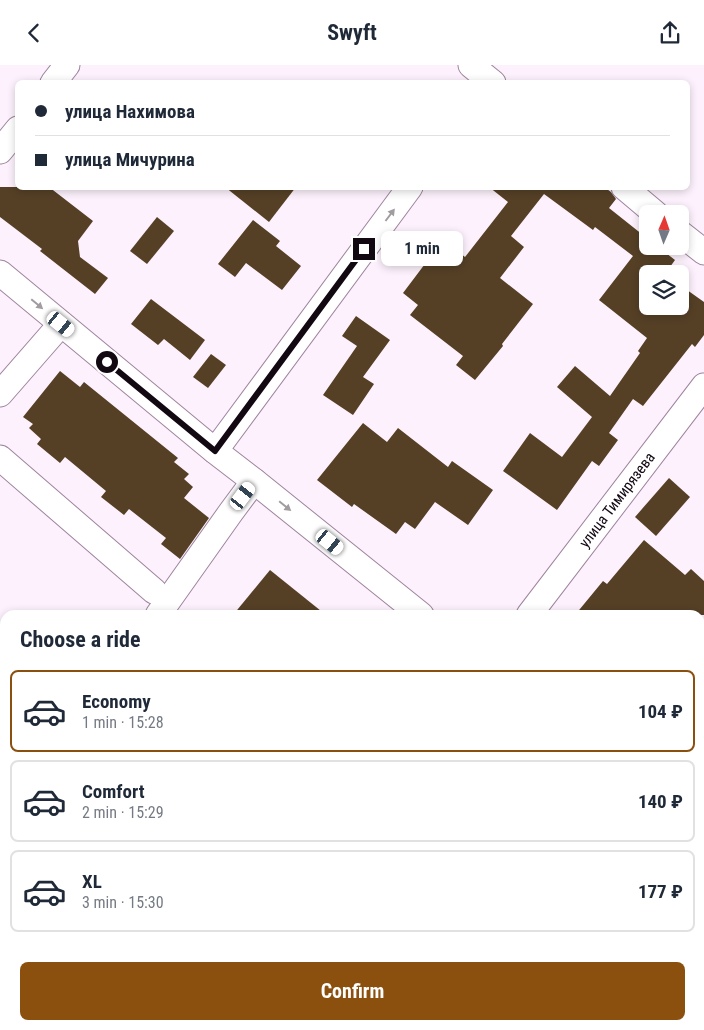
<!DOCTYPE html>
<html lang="en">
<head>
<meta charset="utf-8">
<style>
	:root { --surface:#fff; --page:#f2f2f3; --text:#1f2937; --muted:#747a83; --line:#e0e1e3; --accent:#8b4f0e }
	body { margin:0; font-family:"Roboto Condensed",sans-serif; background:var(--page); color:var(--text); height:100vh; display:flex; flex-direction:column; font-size:19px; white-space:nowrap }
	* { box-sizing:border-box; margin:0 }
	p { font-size:16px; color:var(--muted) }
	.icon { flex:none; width:28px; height:28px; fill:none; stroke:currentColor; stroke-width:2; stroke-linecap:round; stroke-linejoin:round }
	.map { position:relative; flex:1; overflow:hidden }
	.side { position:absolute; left:0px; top:545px; width:705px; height:420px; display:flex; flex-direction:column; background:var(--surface); border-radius:15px 15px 0 0; box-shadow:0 2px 8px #0003 }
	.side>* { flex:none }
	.top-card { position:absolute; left:15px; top:15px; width:675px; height:110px; border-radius:8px; box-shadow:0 2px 8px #0003; display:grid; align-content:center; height:110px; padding:0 20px; background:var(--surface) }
	.needle { width:32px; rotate:2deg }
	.tools { position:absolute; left:639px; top:140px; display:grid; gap:10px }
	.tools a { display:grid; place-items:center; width:50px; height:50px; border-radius:8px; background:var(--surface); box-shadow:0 2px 8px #0003; font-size:25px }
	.end { position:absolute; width:22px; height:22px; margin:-11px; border:6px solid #120812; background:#fff; box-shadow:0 0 0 2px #fff }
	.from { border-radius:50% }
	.bubble { position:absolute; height:35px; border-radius:8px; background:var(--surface); box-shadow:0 2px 8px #0003; font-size:16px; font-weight:700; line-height:35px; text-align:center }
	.car { position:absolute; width:15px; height:30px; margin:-15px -8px; border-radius:6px; box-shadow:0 0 4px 1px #0007; background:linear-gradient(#fff 24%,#345 0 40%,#fff 0 76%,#345 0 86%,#fff 0) }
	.top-card b { display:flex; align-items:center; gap:18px; height:48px; font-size:19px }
	.top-card b+b { border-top:1px solid var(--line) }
	.top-card i { width:12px; height:12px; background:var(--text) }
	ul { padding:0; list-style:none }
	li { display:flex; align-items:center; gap:15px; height:82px; margin:0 10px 8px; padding:0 10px; border:2px solid var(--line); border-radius:8px }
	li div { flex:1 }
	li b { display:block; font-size:19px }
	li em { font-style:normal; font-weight:700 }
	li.selected { border-color:var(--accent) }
	li>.icon { width:45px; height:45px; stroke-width:1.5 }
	h2 { padding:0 20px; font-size:22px; line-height:60px }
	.button { display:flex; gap:10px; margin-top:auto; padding:10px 20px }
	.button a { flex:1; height:58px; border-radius:8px; background:var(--accent); color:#fff; font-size:20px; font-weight:700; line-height:58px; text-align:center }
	header { display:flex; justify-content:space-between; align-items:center; height:65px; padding:0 20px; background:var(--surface); font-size:22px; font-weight:700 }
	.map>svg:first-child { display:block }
</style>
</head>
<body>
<header><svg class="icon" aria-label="back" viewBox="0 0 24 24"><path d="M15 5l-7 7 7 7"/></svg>Swyft<svg class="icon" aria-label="share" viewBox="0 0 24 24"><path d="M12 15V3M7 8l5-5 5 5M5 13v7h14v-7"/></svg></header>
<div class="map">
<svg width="704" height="965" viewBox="0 0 704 965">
	<rect width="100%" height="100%" fill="#fcf1fc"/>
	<!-- green -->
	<path fill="#bfd0b8" d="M101,960H228L229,965H105Z"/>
	<!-- forest -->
	<path fill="#abbfa3" d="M228,960H410L406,965H229Z"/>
	<!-- building -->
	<g fill="#554026">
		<path d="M0,122H49L93,156L78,176L80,192L108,213L95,229L40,186L42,184L0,152Z"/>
		<path d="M225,122H296L269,157Z"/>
		<path d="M489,122H604L611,127L616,134L609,143L648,174V181H657L675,195L665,209H648V241H680V220L704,237V270L695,282L692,279L643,341L633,334L609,368L618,375L599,401L592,396L557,445L503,406L530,368L562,392L592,352L557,322L575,301L610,331L640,288L638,286L647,273L599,235L633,191L595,162L593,165L544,129L511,171L524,182L500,213L533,239L502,279L503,281L475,315L456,300L463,291L410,250L418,240L403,228L443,175L465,192L508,137Z"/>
		<path d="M157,152L174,166L147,199L130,186Z"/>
		<path d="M253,155L280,176L276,181L301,201L282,225L246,198L235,212L218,199Z"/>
		<path d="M151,234L205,275L190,295L164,274L158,280L131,259Z"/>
		<path d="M356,251L390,275L363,312L374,319L353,350L323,330L357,281L342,271Z"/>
		<path d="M211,289L226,300L208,323L193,312Z"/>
		<path d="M60,306L80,322L84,317L178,393L174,397L189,409L184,414L193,422L184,433L209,453L180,494L161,479L166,473L129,444L124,450L101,432L106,426L65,392L60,398L37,379L41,374L29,363L33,359L23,352Z"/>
		<path d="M363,358L387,377L398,363L448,402L452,396L493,425L468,460L435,437L415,464L405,457L396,469L354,439L352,442L317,415Z"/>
		<path d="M669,413L690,432L656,471L635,452Z"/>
		<path d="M644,475L685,510L691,504L704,516V550H575L603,516L607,519Z"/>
		<path d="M270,505L326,550H233Z"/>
	</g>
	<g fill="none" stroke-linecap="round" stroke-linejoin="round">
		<defs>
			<g id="minor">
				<path d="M471,0L493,18"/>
				<path d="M53,18L67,0"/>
				<path d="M0,86L18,64"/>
				<path d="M624,122L656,149"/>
				<path d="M680,168L704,187"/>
				<path d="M0,208L215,386L254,416L421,550"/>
				<path d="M0,329L61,259"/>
				<path d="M215,386L410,122"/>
				<path d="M0,393L154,526"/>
				<path d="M158,550L231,447L254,416"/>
				<path d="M529,550L704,321"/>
				<path d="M0,627L5,631"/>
				<path d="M700,770L704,773"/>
				<path d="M0,829L5,824"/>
				<path d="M700,925L704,923"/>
			</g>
		</defs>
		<!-- minor casing -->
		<use href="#minor" stroke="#9f849f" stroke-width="27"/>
		<!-- minor -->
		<use href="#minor" stroke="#fff" stroke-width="25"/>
	</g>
	<!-- one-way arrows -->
	<defs><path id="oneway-solid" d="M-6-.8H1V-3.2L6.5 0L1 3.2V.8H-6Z" transform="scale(1.25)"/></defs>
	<g fill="#a09ca0">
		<use href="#oneway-solid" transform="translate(390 150) rotate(-53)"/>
		<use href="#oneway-solid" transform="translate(37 239) rotate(40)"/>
		<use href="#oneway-solid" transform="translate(285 441) rotate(39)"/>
	</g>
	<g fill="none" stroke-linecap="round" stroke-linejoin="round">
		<!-- route -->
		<path stroke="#120812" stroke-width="6" d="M107,297L215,386L364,184"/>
	</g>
	<g text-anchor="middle" stroke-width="5" stroke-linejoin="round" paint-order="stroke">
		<!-- street labels -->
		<g font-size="15" fill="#120812" stroke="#fff">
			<text transform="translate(617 435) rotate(-53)" y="5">улица Тимирязева</text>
		</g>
	</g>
</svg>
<div class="tools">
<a><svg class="needle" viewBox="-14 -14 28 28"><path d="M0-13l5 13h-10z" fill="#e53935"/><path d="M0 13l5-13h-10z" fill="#747a83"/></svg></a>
<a><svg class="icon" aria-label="layers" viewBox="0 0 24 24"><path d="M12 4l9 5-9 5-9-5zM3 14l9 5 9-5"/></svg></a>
</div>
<i class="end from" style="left:107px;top:297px"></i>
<i class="end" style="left:364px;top:184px"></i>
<div class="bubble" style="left:381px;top:166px;width:82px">1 min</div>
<i class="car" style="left:61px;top:259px;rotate:129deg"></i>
<i class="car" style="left:243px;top:431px;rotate:37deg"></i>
<i class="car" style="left:330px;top:477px;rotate:129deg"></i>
<div class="top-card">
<b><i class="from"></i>улица Нахимова</b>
<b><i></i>улица Мичурина</b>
</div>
<section class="side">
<h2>Choose a ride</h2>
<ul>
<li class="selected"><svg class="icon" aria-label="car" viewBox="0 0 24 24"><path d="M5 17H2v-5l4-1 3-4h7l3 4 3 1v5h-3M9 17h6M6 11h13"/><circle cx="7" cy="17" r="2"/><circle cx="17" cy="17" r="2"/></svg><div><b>Economy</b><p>1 min · 15:28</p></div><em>104 ₽</em></li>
<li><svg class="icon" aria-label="car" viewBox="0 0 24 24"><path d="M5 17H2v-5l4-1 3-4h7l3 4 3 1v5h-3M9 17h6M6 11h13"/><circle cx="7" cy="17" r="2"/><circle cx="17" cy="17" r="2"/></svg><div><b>Comfort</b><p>2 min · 15:29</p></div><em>140 ₽</em></li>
<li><svg class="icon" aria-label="car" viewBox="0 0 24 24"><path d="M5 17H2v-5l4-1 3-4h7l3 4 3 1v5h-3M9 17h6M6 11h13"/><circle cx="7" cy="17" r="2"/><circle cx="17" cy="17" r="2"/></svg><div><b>XL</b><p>3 min · 15:30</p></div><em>177 ₽</em></li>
</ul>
<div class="button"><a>Confirm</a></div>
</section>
</div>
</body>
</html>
